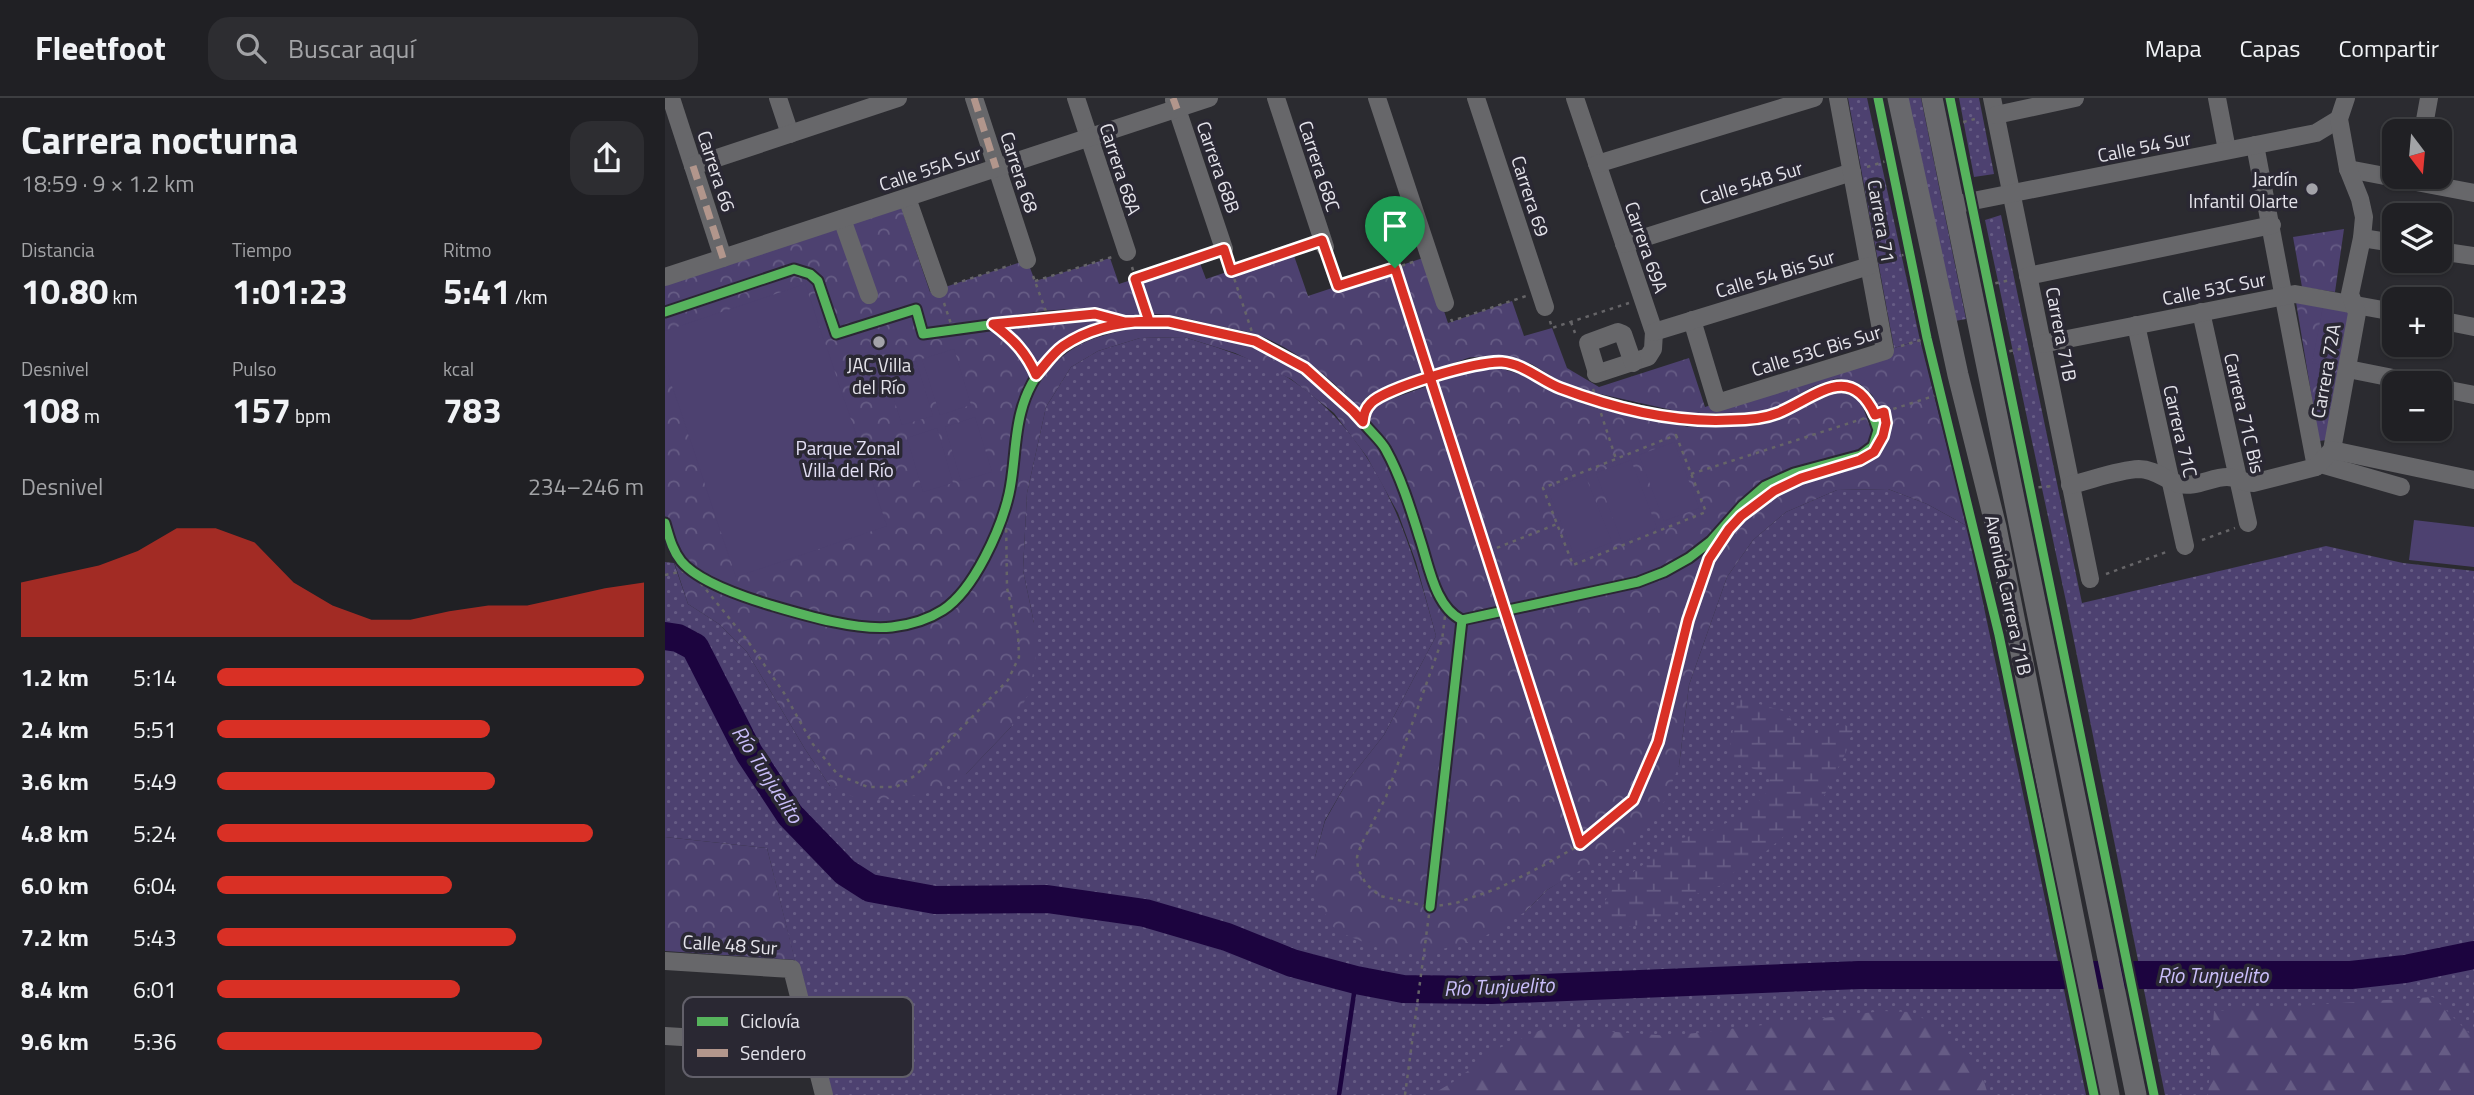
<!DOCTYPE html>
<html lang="es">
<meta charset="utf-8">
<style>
body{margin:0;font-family:"Titillium Web",sans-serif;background:#2d2d31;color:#f1f3f6;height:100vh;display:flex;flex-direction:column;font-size:26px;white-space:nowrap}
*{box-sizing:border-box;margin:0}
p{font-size:23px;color:#a2a3a6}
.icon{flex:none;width:38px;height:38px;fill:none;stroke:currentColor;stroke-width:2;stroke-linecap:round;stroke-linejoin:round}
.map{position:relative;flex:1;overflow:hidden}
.sheet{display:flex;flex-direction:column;background:#202024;width:665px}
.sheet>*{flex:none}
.needle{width:46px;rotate:164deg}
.controls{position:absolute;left:1717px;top:21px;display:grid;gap:14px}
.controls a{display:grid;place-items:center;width:70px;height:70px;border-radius:14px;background:#202024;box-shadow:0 2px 5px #0004,0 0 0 2px #3d3e41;font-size:35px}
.pin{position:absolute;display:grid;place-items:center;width:60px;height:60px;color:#fff;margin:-72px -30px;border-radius:50% 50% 50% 0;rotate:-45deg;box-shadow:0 0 7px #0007}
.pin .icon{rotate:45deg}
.round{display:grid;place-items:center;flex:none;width:74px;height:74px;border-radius:21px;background:#2d2d31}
.overview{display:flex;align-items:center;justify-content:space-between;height:119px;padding:0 21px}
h1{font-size:38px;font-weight:700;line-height:52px}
.metrics{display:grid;grid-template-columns:repeat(3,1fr);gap:10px;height:119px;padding:7px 21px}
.metrics div{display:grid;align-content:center}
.metrics b{font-size:35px;font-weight:700}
.metrics small{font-size:19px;font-weight:400}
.metrics p{font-size:19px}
.chart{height:196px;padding:14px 21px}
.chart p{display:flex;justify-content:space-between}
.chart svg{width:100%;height:126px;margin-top:7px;fill:#d93025;opacity:.7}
ul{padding:0 21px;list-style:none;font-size:23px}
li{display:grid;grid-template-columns:112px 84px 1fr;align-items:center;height:52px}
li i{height:18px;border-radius:9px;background:#d93025}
header{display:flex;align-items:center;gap:42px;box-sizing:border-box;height:98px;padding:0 35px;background:#202024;border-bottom:2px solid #3d3e41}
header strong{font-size:33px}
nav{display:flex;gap:38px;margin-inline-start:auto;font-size:24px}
.search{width:490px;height:63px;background:#2d2d31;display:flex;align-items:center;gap:18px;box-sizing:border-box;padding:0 24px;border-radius:21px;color:#a2a3a6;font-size:26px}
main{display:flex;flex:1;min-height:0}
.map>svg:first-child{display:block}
</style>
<header>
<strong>Fleetfoot</strong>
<div class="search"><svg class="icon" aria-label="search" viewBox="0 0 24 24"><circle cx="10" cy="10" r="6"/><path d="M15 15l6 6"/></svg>Buscar aquí</div>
<nav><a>Mapa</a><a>Capas</a><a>Compartir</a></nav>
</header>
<main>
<section class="sheet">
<div class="overview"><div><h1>Carrera nocturna</h1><p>18:59 · 9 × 1.2 km</p></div><a class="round"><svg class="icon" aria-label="share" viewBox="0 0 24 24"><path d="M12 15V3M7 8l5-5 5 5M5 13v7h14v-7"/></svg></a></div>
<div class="metrics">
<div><p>Distancia</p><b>10.80<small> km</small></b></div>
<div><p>Tiempo</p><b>1:01:23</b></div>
<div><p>Ritmo</p><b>5:41<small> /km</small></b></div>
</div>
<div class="metrics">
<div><p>Desnivel</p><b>108<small> m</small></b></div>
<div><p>Pulso</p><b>157<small> bpm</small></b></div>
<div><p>kcal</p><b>783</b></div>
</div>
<div class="chart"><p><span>Desnivel</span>234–246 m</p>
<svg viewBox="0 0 160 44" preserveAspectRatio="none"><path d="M0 44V25L10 22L20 19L30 14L40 6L50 6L60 11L70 25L80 33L90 38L100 38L110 35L120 33L130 33L140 30L150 27L160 25V44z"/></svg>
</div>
<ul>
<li><b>1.2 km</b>5:14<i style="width:100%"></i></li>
<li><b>2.4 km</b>5:51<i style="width:64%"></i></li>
<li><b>3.6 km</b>5:49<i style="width:65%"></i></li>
<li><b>4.8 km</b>5:24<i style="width:88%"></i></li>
<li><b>6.0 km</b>6:04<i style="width:55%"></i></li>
<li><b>7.2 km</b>5:43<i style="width:70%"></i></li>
<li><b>8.4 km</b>6:01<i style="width:57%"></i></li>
<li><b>9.6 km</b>5:36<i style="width:76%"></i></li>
</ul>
</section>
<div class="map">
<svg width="1809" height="997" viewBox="0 0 1809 997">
<defs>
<pattern id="grass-dots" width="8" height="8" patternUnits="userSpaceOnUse" patternTransform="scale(1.75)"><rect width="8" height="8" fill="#4d4170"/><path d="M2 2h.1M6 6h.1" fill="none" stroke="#665c85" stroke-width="1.8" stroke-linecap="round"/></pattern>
<pattern id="forest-firs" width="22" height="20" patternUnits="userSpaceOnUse" patternTransform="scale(1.75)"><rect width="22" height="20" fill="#4d4170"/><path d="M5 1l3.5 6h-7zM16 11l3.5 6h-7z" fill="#665c85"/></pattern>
<pattern id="wetland-marsh" width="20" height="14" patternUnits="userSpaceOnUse" patternTransform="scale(1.75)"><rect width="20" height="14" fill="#4d4170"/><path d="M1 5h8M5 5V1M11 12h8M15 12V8" fill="none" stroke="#665c85"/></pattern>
<pattern id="park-crowns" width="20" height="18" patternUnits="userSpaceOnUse" patternTransform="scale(1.75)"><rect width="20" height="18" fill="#4d4170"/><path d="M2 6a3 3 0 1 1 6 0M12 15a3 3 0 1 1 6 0" fill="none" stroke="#665c85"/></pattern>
</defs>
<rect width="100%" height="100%" fill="#2b2b30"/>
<g fill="url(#grass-dots)">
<polygon points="1183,0 1202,0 1255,242 1229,250"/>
<polygon points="1242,0 1256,0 1301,221 1290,223"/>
<polygon points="1294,0 1314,0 1329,76 1309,79"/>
<polygon points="1336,117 1417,505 1661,448 1738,465 1809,473 1809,997 1500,997 1402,508 1320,122"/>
<path d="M 519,239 C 553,250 599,263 628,283 C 716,343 745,441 771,538 L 719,637 L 682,684 L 660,722 L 650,759 L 860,814 L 882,792 L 918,769 L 1014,668 L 1024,587 L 1062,479 L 1088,442 L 1121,414 L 1172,392 L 1223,391 L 1262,406 L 1302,428 L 1421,997 L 163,997 L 102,750 L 0,739 L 0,464 L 9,465 L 23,506 L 54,526 L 82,554 L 140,651 L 165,688 L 301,676 L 346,629 L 369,525 L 358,472 L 362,395 L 381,309 L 406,269 L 433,253 L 475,240 Z"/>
</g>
<g fill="url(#forest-firs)">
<polygon points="1768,899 1809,940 1809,997 1543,997 1549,913"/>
<polygon points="1218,913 1245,914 1256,919 1306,957 1317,976 1323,997 766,997 788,984 832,951 883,929 1005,938"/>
</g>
<polygon fill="url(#wetland-marsh)" points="1073,600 1122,614 1136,640 1156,637 1176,625 1188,631 1181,654 1153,710 1141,724 1125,733 1092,761 1073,770 1057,787 1026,798 1013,812 974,827 960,829 946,826 940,818 940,803 949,788 1013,741 1043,734 1074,719 1100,698 1106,677 1063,662"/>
<g fill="url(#park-crowns)">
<polygon points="235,106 265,194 362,162 370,183 445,160 454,186 533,160 541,181 627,152 643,198 761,159 783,225 847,203 859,238 887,230 902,270 934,289 1024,260 1040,309 1255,242 1302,428 1262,406 1223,391 1172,392 1121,414 1088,442 1062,479 1024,587 1014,668 996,711 957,748 882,792 860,814 817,840 774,852 721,853 671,833 651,802 650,759 660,723 682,684 719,637 771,538 751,464 733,415 702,359 669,315 626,281 570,255 519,239 475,240 433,253 406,269 381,309 362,395 358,472 369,525 371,556 365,593 346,629 301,676 269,694 230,701 195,702 165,688 140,651 82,554 54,526 23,506 0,436 0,185"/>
<polygon points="1679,131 1670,194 1637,189 1628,139"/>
<polygon points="1631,204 1689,214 1662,342 1654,343"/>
<polygon points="0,739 102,750 130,862 0,853"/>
</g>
<g fill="#4d4170">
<polygon points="140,186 222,428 71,479 0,267 0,233"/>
<polygon points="1658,209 1689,214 1678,271 1647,265"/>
<polygon points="289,251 306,307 275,317 257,261"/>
<polygon points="251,263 268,318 237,327 220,272"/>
<polygon points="310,319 327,374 296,383 280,329"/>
<polygon points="272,330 288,385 258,394 242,340"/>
<polygon points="1009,344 1034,410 999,423 974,357"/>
<polygon points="966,362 992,430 957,444 931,375"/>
<polygon points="920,377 947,444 910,459 883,392"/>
<polygon points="1749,422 1809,429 1809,469 1744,462"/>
</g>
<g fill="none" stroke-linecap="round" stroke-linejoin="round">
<polyline stroke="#1c043f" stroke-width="4.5" points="674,997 691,882"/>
<polyline stroke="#1c043f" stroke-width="28" points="0,538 13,540 30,549 84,655 125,717 180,774 205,790 270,802 382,801 480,815 562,839 627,865 691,882 738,891 826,892 1194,877 1686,877 1740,871 1809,857"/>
<g stroke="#666568" stroke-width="2.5" stroke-dasharray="3.5 5" stroke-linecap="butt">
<polyline points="1290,26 1314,20"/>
<polyline points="1202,69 1225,62"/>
<polyline points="664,163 673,188 751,163"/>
<polyline points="1221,163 1244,155"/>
<polyline points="564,165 590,243"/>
<polyline points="467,169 484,223"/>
<polyline points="730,170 915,746"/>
<polyline points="566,173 643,147"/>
<polyline points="368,178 383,219"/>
<polyline points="470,181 544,156"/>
<polyline points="370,183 447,159"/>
<polyline points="289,186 346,167"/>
<polyline points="1322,187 1346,182"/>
<polyline points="279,205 288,232"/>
<polyline points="786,221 787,223 861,198"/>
<polyline points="885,223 887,230 964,205"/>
<polyline points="906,224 910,235"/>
<polyline points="1236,248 1262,240"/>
<polyline points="1336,255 1360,250"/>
<polyline points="928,291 951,361"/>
<polygon points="1011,337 1041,414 908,467 878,390"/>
<polyline points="1026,376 1275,296"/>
<polyline points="1365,390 1388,388"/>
<polyline points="1537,442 1570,430"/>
<polyline points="824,453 892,426"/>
<polyline points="1441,476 1504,453"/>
<polyline points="0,477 25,472 82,542 119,595 147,645 173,677 203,689 231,689 251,677 343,582 354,559 353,536 342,490 341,419 344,396"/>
<polyline points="781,510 777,542 721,699 696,747 692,759 693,771 701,786 715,798 765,809 791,805 834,790 879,767 924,742 968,702 993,644 1023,522 1044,461 1064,431 1076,418 1109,393 1136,380 1195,362 1209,354 1218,338 1221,325 1219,314"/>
<polyline points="740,997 765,809"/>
</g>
<g stroke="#67676a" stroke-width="18">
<polyline points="6,0 58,160"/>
<polyline points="113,0 125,36"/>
<polyline points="309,0 362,162"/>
<polyline points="411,0 462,154"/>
<polyline points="611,0 660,149"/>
<polyline points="712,0 780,205"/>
<polyline points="811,0 880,209"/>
<polyline points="910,0 989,234 988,251 983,259 931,276"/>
<polyline points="1327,0 1425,481"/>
<polyline points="1552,0 1562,52"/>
<polyline points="509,2 559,151"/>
<polyline points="1331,17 1410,0"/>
<polyline points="1758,33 1764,0"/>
<polyline points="1590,47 1651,369"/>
<polyline points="932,66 1149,0"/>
<polyline points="28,68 233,0"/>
<polyline points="1683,71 1809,95"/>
<polyline points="242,100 274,191"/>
<polyline points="1288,107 1651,35 1674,21"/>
<polyline points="177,121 204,197"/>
<polyline points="1697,140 1729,145"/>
<polyline points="959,146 1187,74"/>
<polyline points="1774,153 1809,158"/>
<polyline points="1363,178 1607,127"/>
<polyline points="0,179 544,0"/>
<polyline points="1536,214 1583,425"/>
<polyline points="1027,222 1052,305 1220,253 1173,0"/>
<polyline points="1774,222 1809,229"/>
<polyline points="1471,227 1520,448"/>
<polyline points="989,234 1204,168"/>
<polyline points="1377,246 1630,196 1729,214"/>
<polyline points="1683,271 1753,285"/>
<polyline points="932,275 923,245 953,234 958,236 968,265"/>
<polyline points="1774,290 1809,297"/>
<polyline points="1667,352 1692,215 1685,196 1697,140 1699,119 1695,101 1683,71 1674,21 1681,0"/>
<polyline points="1656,366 1736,389"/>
<path d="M 1405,387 C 1427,382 1452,372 1474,371 C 1490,371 1500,382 1514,386 C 1530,390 1547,379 1562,379 C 1572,379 1578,385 1588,385 L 1651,369 L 1667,352 L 1809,382"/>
<polyline points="0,863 127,871 159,997"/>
<polyline points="0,938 147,947"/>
</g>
<g stroke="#68686c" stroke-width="21">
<polyline points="1233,0 1293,277 1331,429 1444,997"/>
<polyline points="1267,0 1471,997"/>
</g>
<g stroke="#b2968c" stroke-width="7" stroke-dasharray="14 7" stroke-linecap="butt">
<polyline points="309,0 331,70"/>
<polyline points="508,0 512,11"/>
<polyline points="28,68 58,160"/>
</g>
<g stroke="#2a2833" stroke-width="13">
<g id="cycleway">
<polyline points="1213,0 1262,240 1334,537 1429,997"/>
<polyline points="1285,0 1489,997"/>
<polyline points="0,214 129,171 145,176 153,183 171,236 251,211 258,236 383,219 430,216 460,224"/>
<path d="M 0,425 C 4,438 7,452 16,463 C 33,484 79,499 105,507 C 139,517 192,533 227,529 C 244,527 264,521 278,512 C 309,492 336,431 344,396 C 350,369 349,340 356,314 C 366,274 395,243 434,232 C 457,225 480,220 504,224 C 521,226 539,232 556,235 C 567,238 580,239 591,243 C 634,260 672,294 702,329 C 708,336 717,344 721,352 C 736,379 746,412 755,441 C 764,468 770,509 797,522 L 973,484 L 999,474 L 1024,460 L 1046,443 L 1077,408 L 1100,388 L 1129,375 L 1196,357 L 1208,348 L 1213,332 L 1202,301 L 1192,292 L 1173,287 L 1152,294 L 1112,316 L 1091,321 L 1022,322 L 919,299 L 890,288 L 864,272 L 837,264 L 805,266 L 721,296 L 707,303 L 700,313 L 698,324"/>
<polyline points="765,809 797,522"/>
</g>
</g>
<use href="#cycleway" stroke="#56b35d" stroke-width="9"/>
</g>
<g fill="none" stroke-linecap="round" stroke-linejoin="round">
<g stroke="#fff" stroke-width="14">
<path id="route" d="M 730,170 L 673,188 L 657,142 L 566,173 L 559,151 L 470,181 L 484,223 C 454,224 423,231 398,248 C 388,255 379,268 371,277 C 361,254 348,241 328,226 L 430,216 L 460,224 L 504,224 L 590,243 L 640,270 L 688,313 L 698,324 C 699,316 700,311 706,305 C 720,290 815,262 837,264 C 859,266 875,282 895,290 C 948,310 1009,325 1066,322 C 1083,322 1098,321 1113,315 C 1151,299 1185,263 1210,317 L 1219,314 L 1221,325 L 1218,338 L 1209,354 L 1195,362 L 1136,380 L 1109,393 L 1076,418 L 1064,431 L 1044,461 L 1023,522 L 993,644 L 968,702 L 915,746 L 730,170"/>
</g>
<use href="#route" stroke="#d93025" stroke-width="9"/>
</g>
<g fill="#a3a3a9" stroke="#2a2833" stroke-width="2.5">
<circle cx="1647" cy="91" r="7"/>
<circle cx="214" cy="244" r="7"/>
</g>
<g text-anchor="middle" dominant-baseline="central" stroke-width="7" stroke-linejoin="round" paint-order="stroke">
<g font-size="19" fill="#e4e3ea" stroke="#2a2833">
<text transform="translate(1479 48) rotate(-11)">Calle 54 Sur</text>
<text transform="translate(655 68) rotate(72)">Carrera 68C</text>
<text transform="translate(554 69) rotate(71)">Carrera 68B</text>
<text transform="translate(265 70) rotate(-18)">Calle 55A Sur</text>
<text transform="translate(456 71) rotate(72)">Carrera 68A</text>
<text transform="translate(52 73) rotate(72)">Carrera 66</text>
<text transform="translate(355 74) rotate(72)">Carrera 68</text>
<text transform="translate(1086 84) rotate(-17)">Calle 54B Sur</text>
<text transform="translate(866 98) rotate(72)">Carrera 69</text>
<text transform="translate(1217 123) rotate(80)">Carrera 71</text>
<text transform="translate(982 149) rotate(71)">Carrera 69A</text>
<text transform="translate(1110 175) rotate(-17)">Calle 54 Bis Sur</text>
<text transform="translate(1549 190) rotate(-11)">Calle 53C Sur</text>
<text transform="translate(1397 236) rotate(79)">Carrera 71B</text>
<text transform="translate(1151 252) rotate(-17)">Calle 53C Bis Sur</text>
<text transform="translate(1660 273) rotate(-80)">Carrera 72A</text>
<text transform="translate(1580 315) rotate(77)">Carrera 71C Bis</text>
<text transform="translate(1516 333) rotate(77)">Carrera 71C</text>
<text transform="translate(1344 497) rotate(78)">Avenida Carrera 71B</text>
<text transform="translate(65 846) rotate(4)">Calle 48 Sur</text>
</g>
<g font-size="19" fill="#e4e3ea" stroke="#2a2833" text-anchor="end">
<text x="1633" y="80">Jardín<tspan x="1633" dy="22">Infantil Olarte</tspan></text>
<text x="214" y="266" text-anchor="middle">JAC Villa<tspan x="214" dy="22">del Río</tspan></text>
</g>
<g font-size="19" fill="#e4e0f5" stroke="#2a2833">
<text x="183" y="349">Parque Zonal<tspan x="183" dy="22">Villa del Río</tspan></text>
</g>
<g font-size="21" font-style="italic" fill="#cabefa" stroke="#2a2833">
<text transform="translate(103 676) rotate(57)">Río Tunjuelito</text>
<text x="1548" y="877">Río Tunjuelito</text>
<text transform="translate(834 888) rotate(-2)">Río Tunjuelito</text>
</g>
</g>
<rect x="18" y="899" width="230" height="80" rx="10" fill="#2a2833" stroke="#62606a" stroke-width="2"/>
<rect x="32" y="919" width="31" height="9" fill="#56b35d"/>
<rect x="32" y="951" width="31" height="8" fill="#b2968c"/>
<g font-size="19" fill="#e4e3ea">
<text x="75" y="930">Ciclovía</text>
<text x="75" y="962">Sendero</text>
</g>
</svg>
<div class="controls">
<a><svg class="needle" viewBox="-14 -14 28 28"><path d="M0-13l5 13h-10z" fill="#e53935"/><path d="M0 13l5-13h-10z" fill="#a2a3a6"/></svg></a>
<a><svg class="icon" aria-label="layers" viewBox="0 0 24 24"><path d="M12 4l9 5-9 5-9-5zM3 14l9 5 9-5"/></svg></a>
<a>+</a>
<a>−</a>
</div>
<div class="pin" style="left:730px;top:170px;background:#1e9e55"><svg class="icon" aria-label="arrive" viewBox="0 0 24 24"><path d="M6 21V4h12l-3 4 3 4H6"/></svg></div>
</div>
</main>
